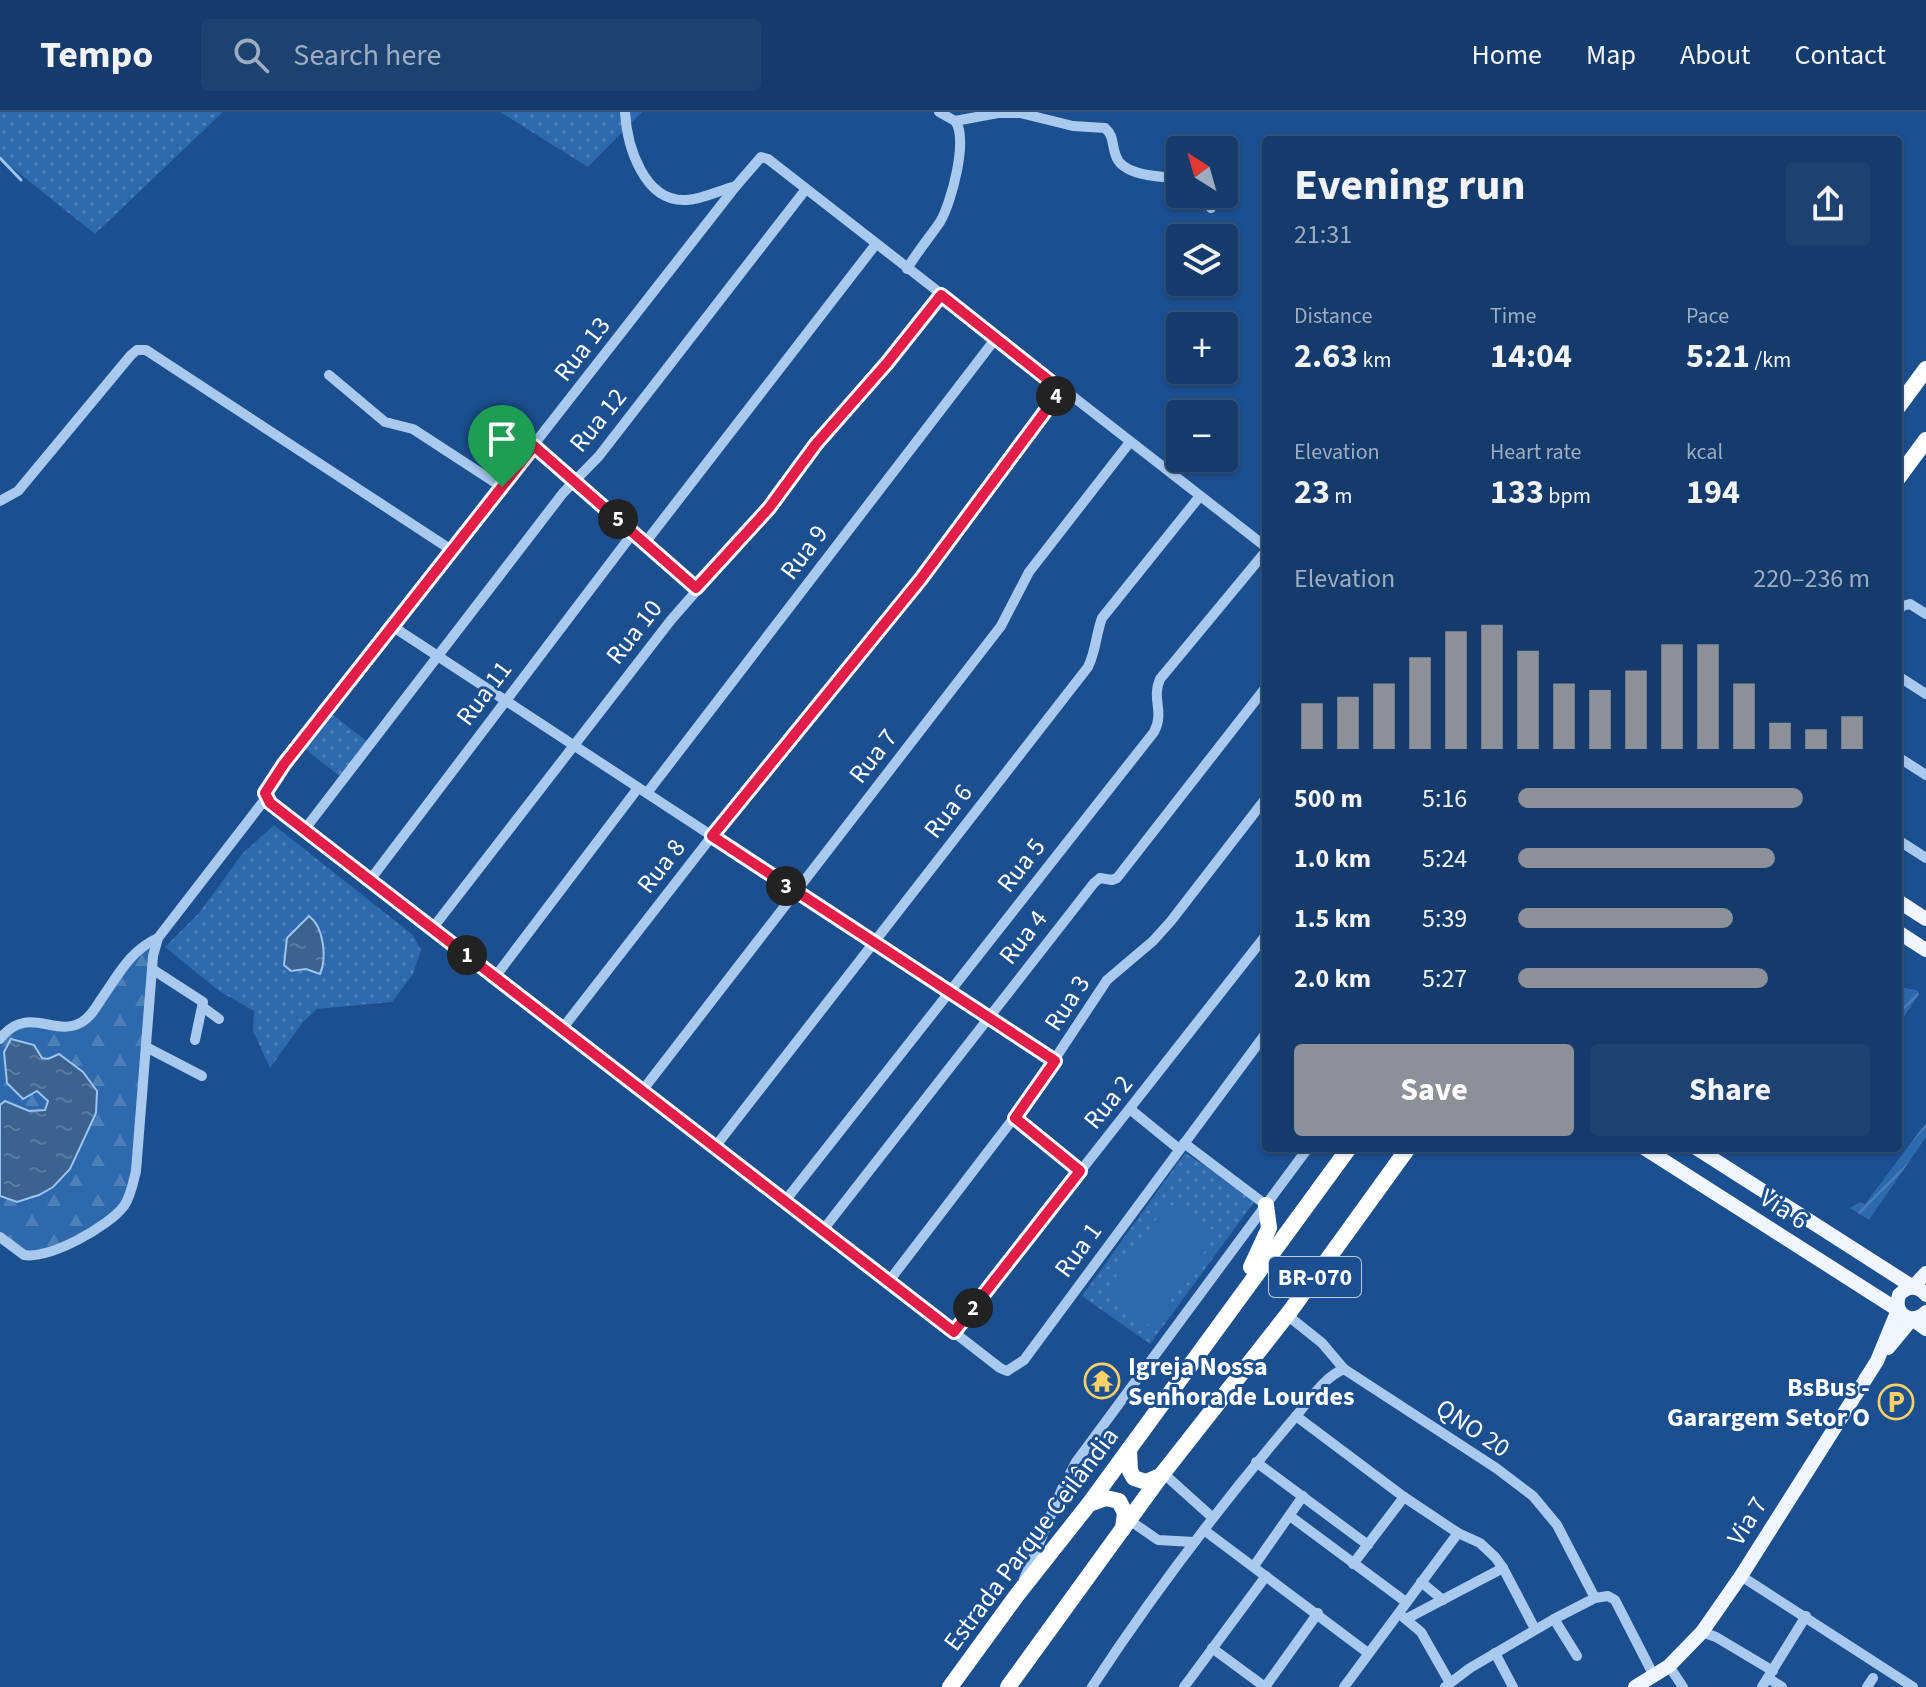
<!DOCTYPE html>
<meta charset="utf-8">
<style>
body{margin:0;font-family:"Source Sans 3",sans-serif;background:#1d4271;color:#f1f3f6;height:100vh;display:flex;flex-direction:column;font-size:30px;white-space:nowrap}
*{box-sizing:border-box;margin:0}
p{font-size:26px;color:#9dadc1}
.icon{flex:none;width:44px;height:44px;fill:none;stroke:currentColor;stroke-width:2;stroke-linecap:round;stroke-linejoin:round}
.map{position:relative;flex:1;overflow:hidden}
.drawer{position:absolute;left:1262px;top:24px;width:640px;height:1016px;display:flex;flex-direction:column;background:#143b6b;border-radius:8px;box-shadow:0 2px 6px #0004,0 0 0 2px #33557e}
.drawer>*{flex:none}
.needle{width:52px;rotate:323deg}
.controls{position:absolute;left:1166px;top:24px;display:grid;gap:16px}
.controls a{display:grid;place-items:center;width:72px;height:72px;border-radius:8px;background:#143b6b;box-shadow:0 2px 6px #0004,0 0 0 2px #33557e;font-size:40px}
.pin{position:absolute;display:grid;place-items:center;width:68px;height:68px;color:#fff;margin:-82px -34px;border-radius:50% 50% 50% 0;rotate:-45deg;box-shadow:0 0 8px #0007}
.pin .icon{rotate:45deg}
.km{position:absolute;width:40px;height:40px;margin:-20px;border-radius:50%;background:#222;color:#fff;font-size:22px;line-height:40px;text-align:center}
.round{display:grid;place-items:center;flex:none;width:84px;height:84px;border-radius:8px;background:#1d4271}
.head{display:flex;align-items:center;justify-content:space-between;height:136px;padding:0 32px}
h1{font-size:44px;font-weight:700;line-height:60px}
.metrics{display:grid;grid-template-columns:repeat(3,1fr);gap:12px;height:136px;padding:8px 32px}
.metrics div{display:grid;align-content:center}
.metrics b{font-size:34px;font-weight:700}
.metrics small{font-size:22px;font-weight:400}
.metrics p{font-size:22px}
.chart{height:224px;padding:16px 32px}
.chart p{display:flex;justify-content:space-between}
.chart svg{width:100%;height:144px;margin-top:8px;stroke:#8c9099;stroke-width:6}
.primary-button{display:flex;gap:16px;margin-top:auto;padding:16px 32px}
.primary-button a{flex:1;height:92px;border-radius:8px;background:#8c9099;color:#fff;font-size:32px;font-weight:700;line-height:92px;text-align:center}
.primary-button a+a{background:#1d4271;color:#f1f3f6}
ul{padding:0 32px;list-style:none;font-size:26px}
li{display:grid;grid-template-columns:128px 96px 1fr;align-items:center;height:60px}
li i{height:20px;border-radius:10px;background:#8c9099}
header{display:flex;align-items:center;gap:48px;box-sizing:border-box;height:112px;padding:0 40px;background:#143b6b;border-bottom:2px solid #33557e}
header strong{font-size:38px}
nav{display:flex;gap:44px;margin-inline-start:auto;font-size:28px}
.search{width:560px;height:72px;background:#1d4271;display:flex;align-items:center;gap:20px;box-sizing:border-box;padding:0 28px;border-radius:8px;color:#9dadc1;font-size:30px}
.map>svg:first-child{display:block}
</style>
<header>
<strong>Tempo</strong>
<div class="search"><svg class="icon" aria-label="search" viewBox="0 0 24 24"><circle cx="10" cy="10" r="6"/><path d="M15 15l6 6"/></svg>Search here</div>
<nav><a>Home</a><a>Map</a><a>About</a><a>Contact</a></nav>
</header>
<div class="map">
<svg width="1926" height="1575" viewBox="0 0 1926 1575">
<defs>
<pattern id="grass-dots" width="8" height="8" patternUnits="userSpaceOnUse" patternTransform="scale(2)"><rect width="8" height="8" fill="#2e69ad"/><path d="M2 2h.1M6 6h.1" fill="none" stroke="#4d80b9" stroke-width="1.8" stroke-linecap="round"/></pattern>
<pattern id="forest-firs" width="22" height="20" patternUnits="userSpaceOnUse" patternTransform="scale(2)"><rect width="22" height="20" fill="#2e69ad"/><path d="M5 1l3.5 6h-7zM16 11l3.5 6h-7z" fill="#4d80b9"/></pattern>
<pattern id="garden-furrows" width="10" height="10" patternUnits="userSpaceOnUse" patternTransform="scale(2)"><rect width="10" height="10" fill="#2e69ad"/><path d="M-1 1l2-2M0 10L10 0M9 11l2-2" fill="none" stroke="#4d80b9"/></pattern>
<pattern id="water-ripples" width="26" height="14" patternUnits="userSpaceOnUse" patternTransform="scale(2)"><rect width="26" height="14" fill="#3c6290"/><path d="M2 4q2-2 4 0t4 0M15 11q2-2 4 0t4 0" fill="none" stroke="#597aa1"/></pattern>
</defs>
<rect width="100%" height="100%" fill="#1b4f8f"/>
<g fill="url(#grass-dots)" fill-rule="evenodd">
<polygon points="0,0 223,0 95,122 0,46"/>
<polygon points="500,0 642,0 588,55"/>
<polygon points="332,602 369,631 342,666 305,637"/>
<path d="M 274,713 L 413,823 L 421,838 L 413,862 L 392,890 L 317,897 L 303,910 L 270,956 L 253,919 L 254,899 L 219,879 L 165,835 L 199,801 L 243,741 ZM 312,805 C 321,815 327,842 323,855 L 295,859 L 284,854 L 287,826 Z"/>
<polygon points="1185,1041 1257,1086 1150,1232 1082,1184"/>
</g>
<polygon fill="url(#forest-firs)" points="158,826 132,1079 112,1107 30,1144 0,1125 0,928 15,914 77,913 129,847"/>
<g fill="url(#garden-furrows)">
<polygon points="1903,876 1917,878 1919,882 1898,914 1898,879"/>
<polygon points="1926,1011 1926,1025 1869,1108 1850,1096 1860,1090 1865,1092"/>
</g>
<polygon fill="#2e69ad" points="1168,1091 1217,1121 1152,1216 1105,1181"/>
<g fill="url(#water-ripples)" stroke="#9cc4f0" stroke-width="2">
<path d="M 309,804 C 324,815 327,846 320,862 L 306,857 L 291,859 L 284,853 L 287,826 Z"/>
<polygon points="11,927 34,933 42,946 48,947 59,942 83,960 97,979 96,1001 70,1057 53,1075 39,1083 17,1090 0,1084 0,993 5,989 29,999 45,998 48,989 37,979 23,987 7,971 4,940"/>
</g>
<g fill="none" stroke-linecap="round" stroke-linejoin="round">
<polyline stroke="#9cc4f0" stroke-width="3" points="0,46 21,68"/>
<g stroke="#a9c9ee" stroke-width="10">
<path d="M 625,0 C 627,34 644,91 687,88 C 703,87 720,78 736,74"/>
<path d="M 955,9 L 998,1 L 1020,1 L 1073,14 L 1105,16 C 1115,25 1111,32 1116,44 C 1123,65 1162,64 1180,67"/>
<polyline points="1204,82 1211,96"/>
<path d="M 907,157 C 917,140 929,126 940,110 C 951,92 969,26 955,9 L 939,0"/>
<polyline points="329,263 385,310 413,317 502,375"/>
<polyline points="534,334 696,476"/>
<polyline points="0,389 18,379 131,243 137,238 146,238 453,439"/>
<polyline points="645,431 876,132"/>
<polyline points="1898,500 1902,494 1910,492 1926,502"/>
<polyline points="392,514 1055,949"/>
<polyline points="1898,564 1926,582"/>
<polyline points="1898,645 1926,663"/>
<polyline points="647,681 996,226"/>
<polyline points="266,686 267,676 284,652 736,74 761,45 768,47 1266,435"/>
<polyline points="266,686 1000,1256 1007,1259 1024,1248 1266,921"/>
<polyline points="305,717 563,381 599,344 806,77"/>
<polyline points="1898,728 1926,746"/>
<polyline points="370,768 633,421"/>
<polyline points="432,817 671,508 769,396 816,332 887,251 941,183"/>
<polyline points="152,857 203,890 195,928"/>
<polyline points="495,865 638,676"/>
<polyline points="204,896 219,907"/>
<polyline points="562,917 712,724 920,468 1061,278"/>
<path d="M 0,927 C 26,892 55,925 80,911 C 89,907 95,897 100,889 C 117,865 130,838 158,826"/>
<polyline points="146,935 202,964"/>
<polyline points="642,979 1001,514 1029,460 1130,330"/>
<polyline points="1131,998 1179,1037"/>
<polyline points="1015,1006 1080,1059"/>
<polyline points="1184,1031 1266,1093"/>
<path d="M 715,1035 L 1088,555 C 1096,539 1096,522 1102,506 L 1200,384"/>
<path d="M 785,1089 L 1154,620 C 1165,599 1151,588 1160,567 L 1266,439"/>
<polyline points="823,1118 1094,771 1100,766 1112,768 1117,766 1266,575"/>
<path d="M 0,1125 L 24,1143 C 50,1147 108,1115 124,1094 C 131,1084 133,1071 136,1059 L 153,844 L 158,826 L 266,686"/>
<polyline points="889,1169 1029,986 1107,868 1153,829 1171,809 1266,686"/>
<polyline points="1287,1203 1322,1231 1344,1257 1496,1356 1533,1384 1557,1413 1595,1486"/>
<polyline points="954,1220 1266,823"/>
<polyline points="1296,1304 1404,1385 1458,1421 1480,1431 1495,1445 1503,1456 1535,1517"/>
<polyline points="1256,1350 1368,1433"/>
<polyline points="1163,1361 1213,1406"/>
<polyline points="1290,1404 1406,1490"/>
<polyline points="1129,1408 1158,1428 1194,1430"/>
<polyline points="1204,1418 1368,1541"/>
<polyline points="1353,1452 1404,1385"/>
<polyline points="1254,1454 1303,1384"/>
<polyline points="1741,1464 1913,1575"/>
<polyline points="1024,1467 1062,1377 1076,1350 1308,1036"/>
<polyline points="1421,1470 1443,1488"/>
<polyline points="1403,1505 1421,1520 1450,1571"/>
<polyline points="1406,1507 1503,1456"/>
<polyline points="1554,1507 1577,1544"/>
<polyline points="1702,1520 1716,1525 1773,1559"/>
<polyline points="1212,1536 1265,1575"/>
<polyline points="1495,1541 1513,1575"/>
<polyline points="1669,1554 1683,1575"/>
<polyline points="1768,1566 1782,1575"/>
<path d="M 1092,1575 C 1154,1480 1223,1390 1296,1304 C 1310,1288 1324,1265 1344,1257"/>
<polyline points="1184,1575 1266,1464"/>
<polyline points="1265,1575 1318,1501"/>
<polyline points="1344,1575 1458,1421"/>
<polyline points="1445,1575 1470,1556 1554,1507 1595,1486 1608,1484 1615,1488 1654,1564"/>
<polyline points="1762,1575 1806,1504"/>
<polyline points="1867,1575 1873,1566"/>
</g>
<g stroke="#f0f6ff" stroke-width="14">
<polyline points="1898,789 1926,807"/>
<polyline points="1898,820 1926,838"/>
<polyline points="1696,1036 1913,1175 1926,1161"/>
<path d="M 1926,1183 C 1918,1173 1907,1174 1899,1183 C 1893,1202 1911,1214 1926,1200"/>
<polyline points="1888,1236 1912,1207 1926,1217"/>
<polyline points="1635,1575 1669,1554 1702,1520 1741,1464 1877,1249 1898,1198 1644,1036"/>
</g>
<g stroke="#fff" stroke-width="16">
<polyline points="1898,295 1926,257"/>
<polyline points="1898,366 1926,328"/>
<polyline points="1251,1155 1269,1116 1266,1093"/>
<polyline points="1129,1337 1130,1359 1134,1366 1146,1370 1160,1364"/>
<polyline points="1089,1392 1106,1386 1119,1389 1125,1401 1123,1417"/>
<polyline points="950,1575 1017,1483 1089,1392 1349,1036"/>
<polyline points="1008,1575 1163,1361 1291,1198 1408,1036"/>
</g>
</g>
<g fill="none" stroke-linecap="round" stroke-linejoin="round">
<g stroke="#fff" stroke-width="16">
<polygon id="route" points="941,183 1061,278 920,468 712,724 1055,949 1015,1006 1080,1059 954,1220 270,691 265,681 284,652 534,334 696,476 769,396 816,332 887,251"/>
</g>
<use href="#route" stroke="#e11d48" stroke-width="10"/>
</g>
<defs>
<g id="temple-ring" transform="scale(1.8)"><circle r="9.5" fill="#1b4f8f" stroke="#ffd166" stroke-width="1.5"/><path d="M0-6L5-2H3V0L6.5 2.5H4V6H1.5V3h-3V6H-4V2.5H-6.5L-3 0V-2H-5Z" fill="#ffd166"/></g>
<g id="parking-ring" transform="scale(1.8)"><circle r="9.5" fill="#1b4f8f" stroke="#ffd166" stroke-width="1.5"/><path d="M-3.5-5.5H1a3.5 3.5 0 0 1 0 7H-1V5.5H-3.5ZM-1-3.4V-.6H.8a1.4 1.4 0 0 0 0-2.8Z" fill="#ffd166"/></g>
</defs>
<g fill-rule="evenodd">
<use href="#temple-ring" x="1102" y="1269"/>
<use href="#parking-ring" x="1896" y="1290"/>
</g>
<g text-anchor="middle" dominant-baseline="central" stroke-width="6" stroke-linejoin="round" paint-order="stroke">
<rect fill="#1b4f8f" stroke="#bbcadd" stroke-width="2" x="1269" y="1145" width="92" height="40" rx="6"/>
<g font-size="24" font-weight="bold" fill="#fff">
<text x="1315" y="1165">BR-070</text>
</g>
<g font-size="26" fill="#fff" stroke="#1b4f8f">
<text transform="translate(582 237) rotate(-52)">Rua 13</text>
<text transform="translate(598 308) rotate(-51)">Rua 12</text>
<text transform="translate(804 440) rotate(-53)">Rua 9</text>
<text transform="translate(634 520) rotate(-52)">Rua 10</text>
<text transform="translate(484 581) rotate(-53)">Rua 11</text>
<text transform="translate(873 644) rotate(-52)">Rua 7</text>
<text transform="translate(948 699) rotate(-52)">Rua 6</text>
<text transform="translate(1021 753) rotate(-52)">Rua 5</text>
<text transform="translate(661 754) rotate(-52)">Rua 8</text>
<text transform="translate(1023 825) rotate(-52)">Rua 4</text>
<text transform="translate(1067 891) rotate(-57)">Rua 3</text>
<text transform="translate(1108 990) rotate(-51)">Rua 2</text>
<text transform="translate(1784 1097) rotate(33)">Via 6</text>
<text transform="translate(1078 1138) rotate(-54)">Rua 1</text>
<text transform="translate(1473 1316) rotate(34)">QNO 20</text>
<text transform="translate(1747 1409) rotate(-58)">Via 7</text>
<text transform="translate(1031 1427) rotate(-53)">Estrada Parque Ceilândia</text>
</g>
<g font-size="26" font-weight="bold" fill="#fff" stroke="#1b4f8f" text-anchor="start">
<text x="1128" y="1254">Igreja Nossa<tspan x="1128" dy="30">Senhora de Lourdes</tspan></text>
<text x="1870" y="1275" text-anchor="end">BsBus -<tspan x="1870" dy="30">Garargem Setor O</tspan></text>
</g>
</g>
</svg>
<div class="controls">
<a><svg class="needle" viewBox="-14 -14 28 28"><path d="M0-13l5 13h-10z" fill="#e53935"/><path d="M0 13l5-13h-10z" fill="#9dadc1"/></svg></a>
<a><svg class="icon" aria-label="layers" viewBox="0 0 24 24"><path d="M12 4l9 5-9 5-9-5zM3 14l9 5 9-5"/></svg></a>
<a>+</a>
<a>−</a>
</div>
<div class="pin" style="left:502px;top:375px;background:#1e9e55"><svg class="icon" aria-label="arrive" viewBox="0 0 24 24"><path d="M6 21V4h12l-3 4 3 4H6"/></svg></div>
<b class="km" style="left:467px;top:843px">1</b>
<b class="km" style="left:973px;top:1196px">2</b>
<b class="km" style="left:786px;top:774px">3</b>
<b class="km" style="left:1056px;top:284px">4</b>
<b class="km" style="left:618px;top:407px">5</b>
<section class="drawer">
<div class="head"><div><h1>Evening run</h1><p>21:31</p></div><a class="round"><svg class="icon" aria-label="share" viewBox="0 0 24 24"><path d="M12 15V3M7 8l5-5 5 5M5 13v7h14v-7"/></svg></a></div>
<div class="metrics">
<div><p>Distance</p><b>2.63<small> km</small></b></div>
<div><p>Time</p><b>14:04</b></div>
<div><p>Pace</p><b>5:21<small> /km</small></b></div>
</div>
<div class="metrics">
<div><p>Elevation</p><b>23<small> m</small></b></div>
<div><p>Heart rate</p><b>133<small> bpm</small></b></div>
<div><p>kcal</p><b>194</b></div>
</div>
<div class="chart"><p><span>Elevation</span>220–236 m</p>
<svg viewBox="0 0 160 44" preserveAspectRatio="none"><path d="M5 44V30M15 44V28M25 44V24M35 44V16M45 44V8M55 44V6M65 44V14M75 44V24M85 44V26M95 44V20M105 44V12M115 44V12M125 44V24M135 44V36M145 44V38M155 44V34"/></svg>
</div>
<ul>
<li><b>500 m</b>5:16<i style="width:81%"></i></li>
<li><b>1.0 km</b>5:24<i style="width:73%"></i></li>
<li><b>1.5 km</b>5:39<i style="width:61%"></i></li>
<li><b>2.0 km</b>5:27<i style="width:71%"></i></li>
</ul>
<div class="primary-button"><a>Save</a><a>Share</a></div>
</section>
</div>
